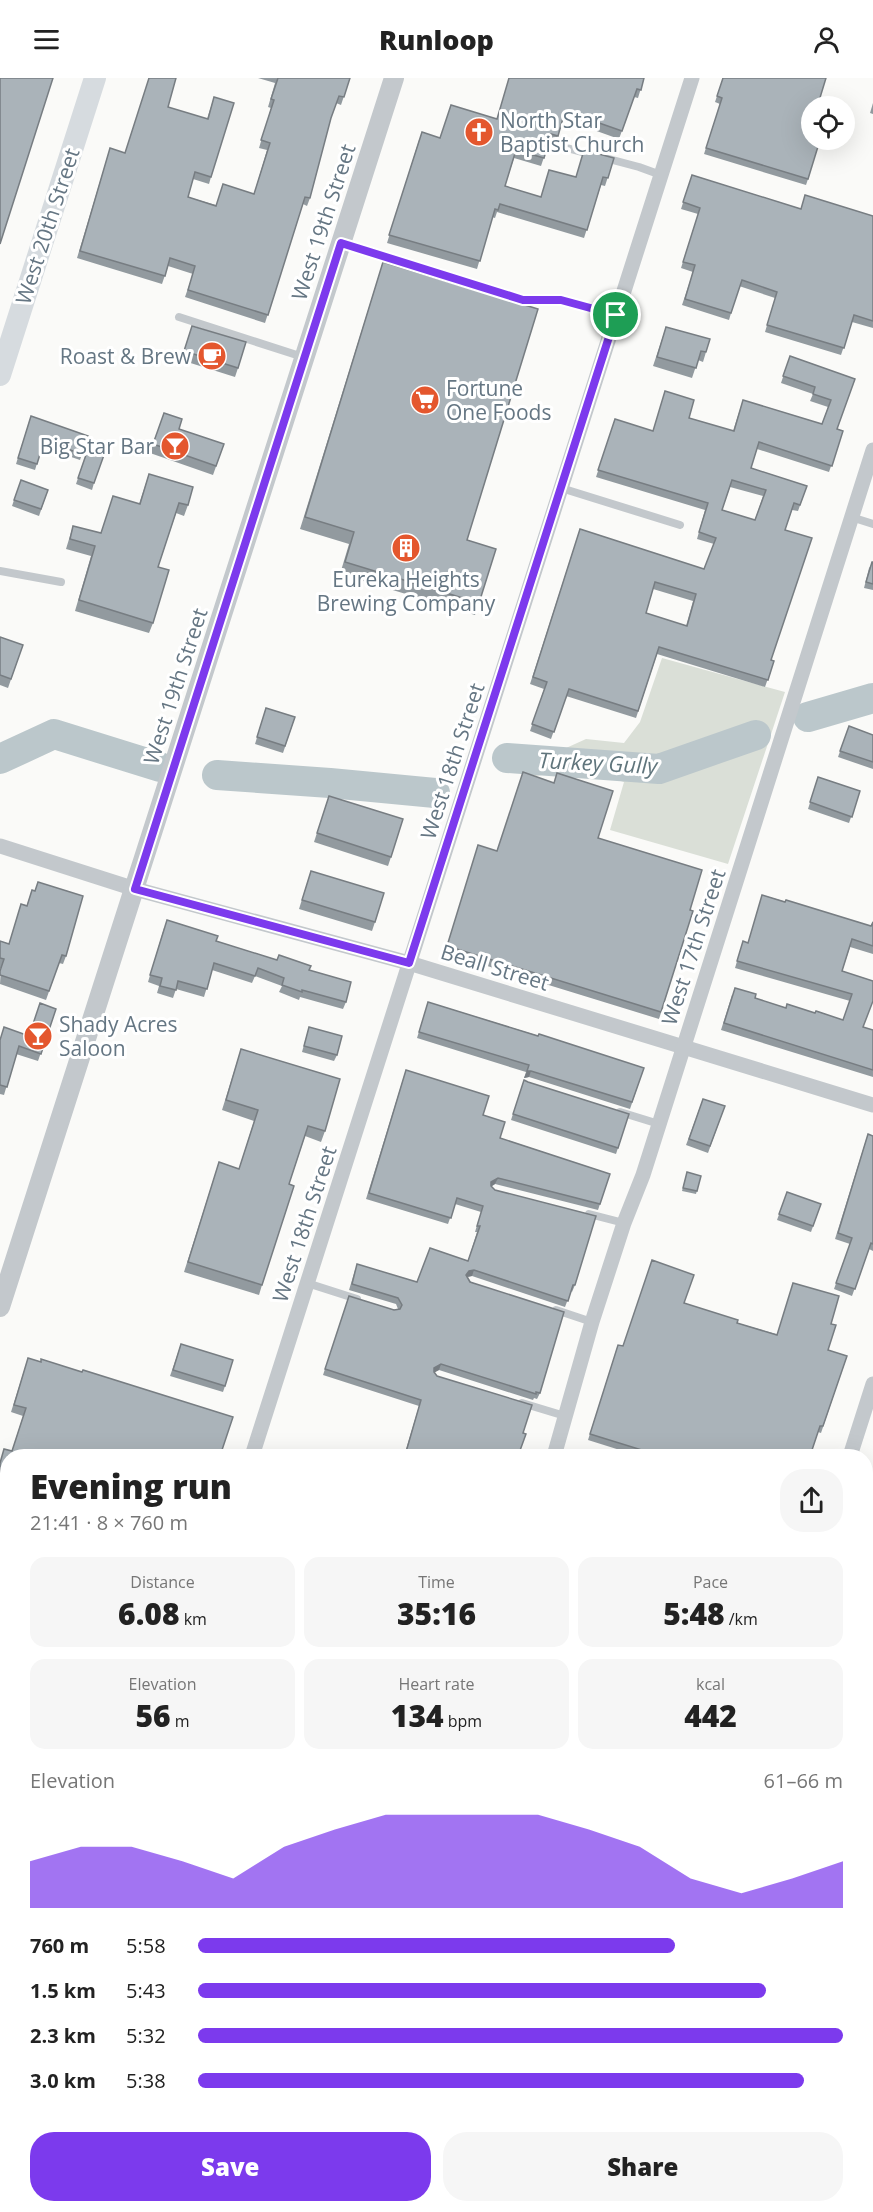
<!DOCTYPE html>
<meta charset="utf-8">
<style>
body{margin:0;font-family:"Open Sans",sans-serif;background:#f6f6f6;color:#222;height:100vh;display:flex;flex-direction:column;font-size:22px;white-space:nowrap}
*{box-sizing:border-box;margin:0}
p{font-size:20px;color:#767676}
.icon{flex:none;width:33px;height:33px;fill:none;stroke:currentColor;stroke-width:2;stroke-linecap:round;stroke-linejoin:round}
.map{position:relative;flex:1;overflow:hidden}
.sheet{position:absolute;left:0px;top:1371px;width:873px;height:764px;display:flex;flex-direction:column;background:#fff;border-radius:24px 24px 0 0;box-shadow:0 6px 24px #0002}
.sheet>*{flex:none}
.controls{position:absolute;left:801px;top:18px;display:grid;gap:12px}
.controls a{display:grid;place-items:center;width:54px;height:54px;border-radius:50%;background:#fff;box-shadow:0 6px 24px #0002;font-size:30px}
.pin{position:absolute;display:grid;place-items:center;width:51px;height:51px;color:#fff;margin:-26px;border:3px solid #fff;border-radius:50%;box-shadow:0 2px 6px #0007}
.round{display:grid;place-items:center;flex:none;width:63px;height:63px;border-radius:24px;background:#f6f6f6}
.overview{display:flex;align-items:center;justify-content:space-between;height:102px;padding:0 30px}
h1{font-size:33px;font-weight:800;line-height:45px}
.metrics{display:grid;grid-template-columns:repeat(3,1fr);gap:9px;height:102px;padding:6px 30px}
.metrics div{display:grid;align-content:center;border-radius:15px;background:#f6f6f6;text-align:center}
.metrics b{font-size:30px;font-weight:800}
.metrics small{font-size:16px;font-weight:400}
.metrics p{font-size:16px}
.chart{height:168px;padding:12px 30px}
.chart p{display:flex;justify-content:space-between}
.chart svg{width:100%;height:108px;margin-top:6px;fill:#7c3aed;opacity:.7}
.cta{display:flex;gap:12px;margin-top:auto;padding:12px 30px}
.cta a{flex:1;height:69px;border-radius:24px;background:#7c3aed;color:#fff;font-size:24px;font-weight:800;line-height:69px;text-align:center}
.cta a+a{background:#f6f6f6;color:#222}
ul{padding:0 30px;list-style:none;font-size:20px}
li{display:grid;grid-template-columns:96px 72px 1fr;align-items:center;height:45px}
li i{height:15px;border-radius:8px;background:#7c3aed}
header{display:flex;justify-content:space-between;align-items:center;height:78px;padding:0 30px;background:#fff;font-size:27px;font-weight:800}
.map>svg:first-child{display:block}
</style>
<header><svg class="icon" aria-label="menu" viewBox="0 0 24 24"><path d="M4 6h16M4 12h16M4 18h16"/></svg>Runloop<svg class="icon" aria-label="person" viewBox="0 0 24 24"><circle cx="12" cy="8" r="4"/><path d="M4 21q1-7 8-7t8 7"/></svg></header>
<div class="map">
<svg width="873" height="2134" viewBox="0 0 873 2134">
<rect width="100%" height="100%" fill="#fafaf8"/>
<polygon fill="#dadfd7" points="662,580 785,614 728,786 610,752 624,704 582,690 536,698 500,686 507,666 555,675 586,661 624,665 640,644"/>
<polygon fill="#bbc7cb" points="866,1774 873,1777 873,1836 868,1869 872,1895 872,1908 866,1936"/>
<g fill="none" stroke-linecap="round" stroke-linejoin="round">
<g stroke="#bbc7cb" stroke-width="30">
<polyline points="808,639 873,620"/>
<polyline points="507,680 659,691 756,657"/>
<polyline points="0,681 54,656 160,689"/>
<polyline points="217,697 330,705 435,715"/>
</g>
<g stroke="#c3c8cc" stroke-width="8">
<polyline points="563,69 593,77"/>
<polyline points="605,80 639,89 661,97"/>
<polyline points="343,166 523,222 561,222 616,237"/>
<polyline points="179,239 303,279"/>
<polyline points="561,410 680,447"/>
<polyline points="851,439 873,446"/>
<polyline points="0,493 61,504"/>
<polyline points="620,1034 659,1046"/>
<polyline points="589,1136 624,1145"/>
<polyline points="307,1205 357,1221"/>
<polyline points="556,1232 592,1244"/>
<polyline points="522,1325 565,1338"/>
<polyline points="0,1583 8,1586"/>
<polyline points="652,2127 675,2134"/>
<polyline points="74,2134 76,2127"/>
</g>
<g stroke="#c3c8cc" stroke-width="15">
<polyline points="0,768 135,811 409,885 873,1027"/>
<polyline points="252,1378 692,0"/>
<polyline points="554,1378 592,1244 624,1145 643,1097 873,372"/>
<polyline points="850,1378 873,1306"/>
<polyline points="0,1866 8,1868"/>
<polyline points="858,2127 873,2131"/>
<polyline points="10,2134 12,2127"/>
</g>
<polyline stroke="#c3c8cc" stroke-width="20" points="0,1229 394,0"/>
<polyline stroke="#d6dbdf" stroke-width="22" points="0,297 95,0"/>
</g>
<g fill="#929a9f" fill-rule="evenodd">
<polygon points="149,0 176,0 168,29 207,41 214,19 211,99 209,106 193,101 188,119 216,127 254,116 267,72 259,70 271,30 268,29 275,5 258,0 350,0 341,27 336,25 331,40 310,120 307,128 303,126 265,245 185,219 193,196 168,188 162,206 77,180 110,70 125,75 145,13"/>
<polygon points="644,0 638,20 634,19 619,61 563,41 555,66 549,64 541,88 514,80 505,108 541,119 549,92 575,99 614,80 605,108 601,107 584,160 497,134 495,140 492,139 477,191 387,165 419,62 440,60 496,41"/>
<polygon points="723,0 819,23 808,101 806,107 704,76 720,26 715,24"/>
<polygon points="873,25 873,36 870,35"/>
<polygon points="692,97 801,131 873,138 873,250 852,244 841,277 765,254 775,220 739,208 729,242 682,227 693,194 681,190 698,136 681,131"/>
<polygon points="383,184 479,525 475,537 340,496 349,466 300,451"/>
<polygon points="666,249 706,274 703,284 698,282 692,300 653,288"/>
<polygon points="189,257 238,290 235,299 181,282"/>
<path d="M 790,278 L 855,301 L 837,351 L 843,353 L 829,394 L 757,371 L 751,390 L 807,408 L 798,433 L 792,432 L 785,452 L 771,582 L 774,583 L 765,609 L 657,576 L 636,640 L 566,618 L 551,661 L 530,653 L 544,611 L 530,606 L 580,451 L 704,491 L 714,466 L 697,461 L 705,432 L 596,399 L 615,341 L 652,353 L 689,340 L 733,353 L 743,322 L 822,346 L 828,329 L 810,323 L 813,316 L 781,305 ZM 730,409 L 763,418 L 755,442 L 722,432 ZM 653,511 L 693,523 L 686,548 L 646,535 Z"/>
<polygon points="164,335 179,351 224,366 213,397 150,375"/>
<polygon points="29,344 88,358 80,382 42,369 35,392 16,386"/>
<polygon points="88,371 94,405 92,412 76,406"/>
<polygon points="149,396 188,427 184,438 176,435 158,489 153,545 149,555 75,533 91,478 66,471 73,448 100,455 139,426"/>
<polygon points="48,412 39,438 12,428 14,422"/>
<polygon points="873,484 873,512 864,510 869,490"/>
<polygon points="0,559 23,567 8,610 0,607"/>
<polygon points="266,630 295,639 283,675 255,666"/>
<polygon points="849,648 873,657 873,691 838,679"/>
<polygon points="818,699 860,713 849,745 808,731"/>
<polygon points="326,727 391,779 388,788 314,764"/>
<polygon points="598,760 690,832 693,833 659,941 445,875 476,774 497,773"/>
<polygon points="311,793 375,844 372,853 299,831"/>
<polygon points="38,804 66,878 63,886 59,885 46,922 0,906 1,890 0,890 0,863 9,866 21,826 27,827 32,812 35,813"/>
<polygon points="762,817 871,848 873,843 873,876 850,869 842,893 873,903 863,949 873,952 873,999 721,952 732,917 755,920 786,930 815,935 843,942 850,923 735,890 743,863 748,865"/>
<polygon points="164,850 216,863 309,892 346,924 343,931 300,919 299,922 279,914 282,908 255,898 252,905 212,892 204,919 176,911 173,920 157,915 159,908 148,904"/>
<polygon points="428,924 644,990 630,1031 529,999 524,1000 526,994 417,960"/>
<polygon points="56,931 38,983 16,976 4,1017 0,1016 0,960 29,958"/>
<polygon points="309,949 337,977 334,983 302,974"/>
<polygon points="241,971 325,1053 321,1064 305,1058 289,1106 262,1207 259,1217 184,1194 219,1084 239,1091 254,1043 222,1032"/>
<polygon points="404,998 483,1037 500,1060 610,1096 598,1132 495,1106 491,1109 575,1207 572,1214 571,1213 565,1229 472,1198 468,1199 540,1315 537,1321 534,1320 533,1322 439,1292 434,1294 437,1298 523,1355 518,1378 404,1378 419,1328 323,1297 349,1218 394,1232 398,1231 396,1226 349,1212 355,1192 417,1204 468,1183 477,1154 475,1154 481,1134 455,1126 448,1146 366,1121"/>
<polygon points="524,1002 528,1004 629,1036 616,1076 511,1042"/>
<polygon points="703,1021 725,1028 708,1075 686,1067"/>
<polygon points="873,1058 873,1173 869,1171 852,1218 834,1211 850,1166 835,1161 866,1062"/>
<polygon points="687,1094 701,1098 696,1116 682,1113"/>
<polygon points="787,1114 821,1126 811,1154 777,1142"/>
<polygon points="684,1225 737,1245 776,1256 831,1246 828,1272 847,1278 821,1355 818,1354 810,1378 639,1378 588,1362 616,1273"/>
<polygon points="181,1266 225,1308 223,1314 170,1298"/>
<polygon points="28,1280 233,1339 8,1378 8,1567 0,1564 0,1445 4,1432 0,1431 0,1384 12,1373 23,1338 11,1334"/>
<polygon points="873,1419 873,1524 866,1522 866,1437 867,1437"/>
<polygon points="873,1576 873,1673 866,1671"/>
<polygon points="0,1595 8,1597 8,1673 0,1671"/>
<polygon points="8,1719 8,1835 0,1833 0,1745"/>
<polygon points="873,1971 873,1988 868,1987"/>
<polygon points="561,2127 622,2127 621,2129 637,2134 560,2134"/>
</g>
<g fill="#777d82">
<polygon points="527,993 531,993 529,999 524,1000"/>
<polygon points="498,1100 495,1106 488,1110 491,1104"/>
<polygon points="474,1192 472,1198 466,1199 466,1197 469,1193"/>
<polygon points="441,1286 439,1292 432,1296 434,1290"/>
</g>
<g fill="#aab3b9" stroke="#777d82" stroke-width="1.5" fill-rule="evenodd">
<polygon points="0,0 53,0 0,166"/>
<polygon points="149,0 176,0 168,29 208,41 214,19 234,25 211,99 195,94 188,119 216,128 223,106 254,116 270,65 261,62 274,22 271,21 278,0 350,0 344,19 339,18 331,40 310,120 305,119 268,237 188,212 195,188 170,180 165,198 80,173 110,70 125,75"/>
<polygon points="509,0 644,0 641,12 637,11 622,53 565,33 558,58 551,56 544,80 516,72 505,108 541,119 549,92 576,99 584,72 614,80 608,100 603,99 587,152 500,126 498,132 495,131 480,183 389,157 422,54 440,60 451,27 497,41"/>
<polygon points="723,0 826,0 819,23 831,26 830,28 812,28 812,62 820,62 808,101 706,70 722,20 717,18"/>
<polygon points="692,97 801,131 805,117 873,138 873,243 854,237 844,270 767,247 777,214 742,202 731,235 685,221 695,187 683,184 700,130 683,124"/>
<polygon points="383,184 538,231 467,462 496,471 479,525 345,484 354,454 305,439"/>
<polygon points="192,248 246,264 238,290 184,273"/>
<polygon points="666,249 710,261 706,274 701,273 696,290 657,279"/>
<path d="M 790,278 L 855,301 L 837,351 L 843,353 L 832,388 L 759,364 L 751,390 L 807,408 L 800,427 L 794,425 L 785,452 L 812,460 L 771,582 L 774,583 L 768,602 L 659,569 L 638,633 L 569,611 L 554,654 L 532,646 L 547,604 L 533,599 L 580,451 L 704,491 L 716,460 L 699,454 L 708,425 L 598,392 L 615,341 L 653,353 L 665,313 L 694,322 L 689,340 L 734,353 L 743,322 L 822,346 L 831,322 L 813,316 L 815,309 L 783,298 ZM 732,402 L 766,412 L 755,442 L 722,432 ZM 655,504 L 696,516 L 687,548 L 646,535 Z"/>
<polygon points="164,335 182,341 179,351 224,366 216,388 153,366"/>
<polygon points="31,338 88,358 82,376 44,363 37,386 18,380"/>
<polygon points="88,371 104,377 94,405 78,400"/>
<polygon points="149,396 193,409 188,427 179,425 158,489 169,492 153,545 79,522 95,468 70,461 73,448 101,455 113,418 140,426"/>
<polygon points="21,402 48,412 41,431 14,422"/>
<polygon points="872,484 873,484 873,506 866,504"/>
<polygon points="0,559 23,567 11,601 0,597"/>
<polygon points="266,630 295,639 285,668 257,659"/>
<polygon points="849,648 873,657 873,684 840,673"/>
<polygon points="523,694 554,705 557,695 613,713 598,760 702,792 690,832 693,833 661,934 447,868 478,767 497,773"/>
<polygon points="818,699 860,713 852,739 810,724"/>
<polygon points="329,718 403,741 391,779 317,755"/>
<polygon points="311,793 384,815 375,844 302,822"/>
<polygon points="38,804 83,818 66,878 62,877 49,913 0,897 0,893 4,881 0,880 0,863 9,866 21,826 27,828 32,812 35,813"/>
<polygon points="762,817 785,824 786,822 871,848 873,844 873,868 852,861 842,893 873,903 873,923 863,949 873,952 873,992 724,945 735,910 756,916 755,920 786,930 787,926 815,935 816,933 843,942 852,916 737,883 743,863 748,865"/>
<polygon points="167,842 218,858 216,863 277,882 279,877 311,888 309,892 351,904 346,924 302,912 302,914 282,907 284,900 258,890 255,898 214,885 207,911 178,903 176,912 160,908 162,900 150,897"/>
<polygon points="428,924 538,958 539,956 644,990 632,1024 531,993 527,993 529,987 419,954"/>
<polygon points="40,925 56,931 41,976 19,968 7,1009 0,1007 0,962 4,949 29,958"/>
<polygon points="309,949 342,958 337,977 304,968"/>
<polygon points="241,971 340,1001 325,1053 308,1048 289,1106 294,1108 262,1207 188,1184 219,1084 239,1091 258,1032 226,1022"/>
<polygon points="406,992 489,1018 483,1037 505,1044 500,1060 610,1096 600,1126 498,1100 491,1104 491,1108 495,1112 596,1138 575,1207 573,1207 568,1223 474,1192 469,1193 466,1197 470,1204 564,1234 540,1315 536,1314 536,1316 441,1286 434,1290 434,1294 437,1298 532,1327 523,1355 526,1356 518,1378 422,1378 406,1374 421,1322 325,1291 349,1218 394,1232 400,1231 402,1227 398,1220 352,1206 357,1186 417,1204 430,1170 468,1183 480,1148 477,1148 483,1128 457,1120 451,1140 369,1115"/>
<polygon points="524,1002 528,1004 629,1036 618,1070 513,1036"/>
<polygon points="703,1021 725,1028 710,1068 689,1061"/>
<polygon points="868,1056 873,1058 873,1166 871,1165 855,1211 836,1205 852,1160 838,1155"/>
<polygon points="687,1094 701,1098 697,1113 683,1110"/>
<polygon points="787,1114 821,1126 813,1148 779,1136"/>
<polygon points="652,1182 694,1197 684,1225 738,1242 737,1245 777,1257 793,1205 839,1218 831,1246 836,1247 828,1272 847,1278 823,1348 820,1348 810,1378 661,1378 590,1356 618,1267 623,1268"/>
<polygon points="181,1266 233,1282 225,1308 173,1292"/>
<polygon points="28,1280 41,1284 41,1281 82,1294 83,1292 233,1339 220,1378 8,1378 8,1558 0,1556 0,1460 3,1451 0,1450 0,1445 7,1424 0,1422 0,1385 4,1371 12,1373 26,1330 14,1327"/>
<polygon points="873,1420 873,1517 866,1515 866,1437 867,1437"/>
<polygon points="866,1573 873,1576 873,1665 868,1664 866,1670"/>
<polygon points="0,1595 8,1597 8,1654 0,1651"/>
<polygon points="8,1723 8,1816 0,1813 0,1749"/>
<polygon points="873,1972 873,1981 870,1981"/>
<polygon points="48,2127 64,2127 62,2134 53,2134 47,2132"/>
<polygon points="93,2127 495,2127 500,2129 500,2127 548,2127 546,2134 91,2134"/>
<polygon points="564,2127 622,2127 621,2129 637,2130 637,2134 563,2134"/>
</g>
<g fill="none" stroke-linecap="round" stroke-linejoin="round">
<g stroke="#fff" stroke-width="12">
<polygon id="route" points="341,165 523,222 561,222 616,237 409,885 135,811"/>
</g>
<use href="#route" stroke="#7c3aed" stroke-width="8"/>
</g>
<defs>
<g id="church-disc" transform="scale(1.5)"><circle r="9.5" fill="#e4572e" stroke="#fff"/><path d="M-1.2-6h2.4v3.5h3.3v2.4h-3.3V6h-2.4V-.1h-3.3v-2.4h3.3Z" fill="#fff"/></g>
<g id="cafe-disc" transform="scale(1.5)"><circle r="9.5" fill="#e4572e" stroke="#fff"/><path d="M-5.5-4.5H6V0H3Q3 3.5 0 3.5H-2.5Q-5.5 3.5-5.5 0ZM3-3.2v2h1.7v-2ZM-6 4.5H4V6H-6Z" fill="#fff"/></g>
<g id="supermarket-disc" transform="scale(1.5)"><circle r="9.5" fill="#e4572e" stroke="#fff"/><path d="M-6-5.5h2.5l.6 2H6L4.5 2H-2.5L-4.4-4H-6ZM-1.5 3.2a1.3 1.3 0 1 0 .1 0ZM3 3.2a1.3 1.3 0 1 0 .1 0Z" fill="#fff"/></g>
<g id="bar-disc" transform="scale(1.5)"><circle r="9.5" fill="#e4572e" stroke="#fff"/><path d="M-6-5H6L.8 .8V4.5H3.5V6h-7V4.5H-.8V.8Z" fill="#fff"/></g>
<g id="building-disc" transform="scale(1.5)"><circle r="9.5" fill="#e4572e" stroke="#fff"/><path d="M-4-6H4V6H1V3H-1V6H-4ZM-2.5-4.3h1.7v1.8h-1.7ZM.8-4.3h1.7v1.8H.8ZM-2.5-1h1.7V.8h-1.7ZM.8-1h1.7V.8H.8Z" fill="#fff"/></g>
</defs>
<g fill-rule="evenodd">
<use href="#church-disc" x="479" y="54"/>
<use href="#cafe-disc" x="212" y="278"/>
<use href="#supermarket-disc" x="425" y="322"/>
<use href="#bar-disc" x="175" y="368"/>
<use href="#building-disc" x="406" y="470"/>
<use href="#bar-disc" x="38" y="958"/>
</g>
<g text-anchor="middle" dominant-baseline="central" stroke-width="6" stroke-linejoin="round" paint-order="stroke">
<g font-size="21" fill="#657683" stroke="#fff" text-anchor="start">
<text x="500" y="42">North Star<tspan x="500" dy="24">Baptist Church</tspan></text>
<text x="191" y="278" text-anchor="end">Roast &amp; Brew</text>
<text x="446" y="310">Fortune<tspan x="446" dy="24">One Foods</tspan></text>
<text x="154" y="368" text-anchor="end">Big Star Bar</text>
<text x="406" y="501" text-anchor="middle">Eureka Heights<tspan x="406" dy="24">Brewing Company</tspan></text>
<text x="59" y="946">Shady Acres<tspan x="59" dy="24">Saloon</tspan></text>
</g>
<g font-size="21" fill="#657683" stroke="#fff">
<text transform="translate(323 144) rotate(-72)">West 19th Street</text>
<text transform="translate(47 148) rotate(-72)">West 20th Street</text>
<text transform="translate(175 608) rotate(-72)">West 19th Street</text>
<text transform="translate(452 683) rotate(-72)">West 18th Street</text>
<text transform="translate(693 869) rotate(-72)">West 17th Street</text>
<text transform="translate(495 889) rotate(17)">Beall Street</text>
<text transform="translate(304 1146) rotate(-72)">West 18th Street</text>
</g>
<g font-size="22" font-style="italic" fill="#60757c" stroke="#fff">
<text transform="translate(598 684) rotate(3)">Turkey Gully</text>
</g>
</g>
</svg>
<div class="controls">
<a><svg class="icon" aria-label="locate" viewBox="0 0 24 24"><circle cx="12" cy="12" r="6"/><path d="M12 2v4M12 18v4M2 12h4M18 12h4"/></svg></a>
</div>
<div class="pin" style="left:616px;top:237px;background:#1e9e55"><svg class="icon" aria-label="arrive" viewBox="0 0 24 24"><path d="M6 21V4h12l-3 4 3 4H6"/></svg></div>
<section class="sheet">
<div class="overview"><div><h1>Evening run</h1><p>21:41 · 8 × 760 m</p></div><a class="round"><svg class="icon" aria-label="share" viewBox="0 0 24 24"><path d="M12 15V3M7 8l5-5 5 5M5 13v7h14v-7"/></svg></a></div>
<div class="metrics">
<div><p>Distance</p><b>6.08<small> km</small></b></div>
<div><p>Time</p><b>35:16</b></div>
<div><p>Pace</p><b>5:48<small> /km</small></b></div>
</div>
<div class="metrics">
<div><p>Elevation</p><b>56<small> m</small></b></div>
<div><p>Heart rate</p><b>134<small> bpm</small></b></div>
<div><p>kcal</p><b>442</b></div>
</div>
<div class="chart"><p><span>Elevation</span>61–66 m</p>
<svg viewBox="0 0 160 44" preserveAspectRatio="none"><path d="M0 44V25L10 19L20 19L30 25L40 32L50 19L60 12L70 6L80 6L90 6L100 6L110 12L120 19L130 32L140 38L150 32L160 25V44z"/></svg>
</div>
<ul>
<li><b>760 m</b>5:58<i style="width:74%"></i></li>
<li><b>1.5 km</b>5:43<i style="width:88%"></i></li>
<li><b>2.3 km</b>5:32<i style="width:100%"></i></li>
<li><b>3.0 km</b>5:38<i style="width:94%"></i></li>
</ul>
<div class="cta"><a>Save</a><a>Share</a></div>
</section>
</div>
